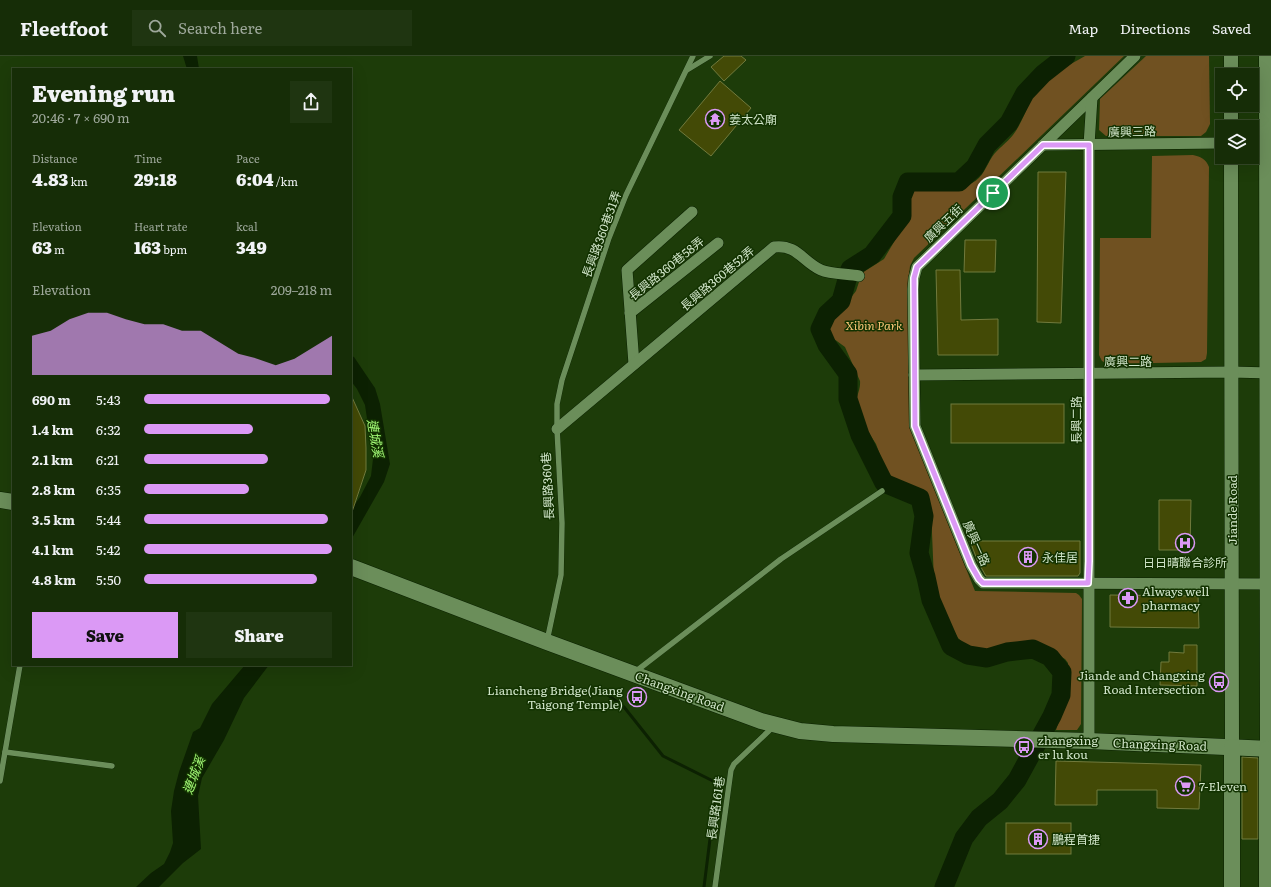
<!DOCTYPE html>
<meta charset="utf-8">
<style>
body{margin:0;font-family:Literata,"Noto Sans TC",serif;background:#1f3511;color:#f1f3f6;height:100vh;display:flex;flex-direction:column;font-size:15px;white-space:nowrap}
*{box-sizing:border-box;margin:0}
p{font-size:13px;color:#9ea89b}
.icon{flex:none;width:22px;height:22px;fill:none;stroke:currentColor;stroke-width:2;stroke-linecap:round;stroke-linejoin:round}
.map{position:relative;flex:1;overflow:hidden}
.sheet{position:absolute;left:12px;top:12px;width:340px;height:598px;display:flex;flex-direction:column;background:#162d07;border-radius:0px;box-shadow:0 4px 16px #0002,0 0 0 1px #354928}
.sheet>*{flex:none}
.buttons{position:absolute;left:1215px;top:12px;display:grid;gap:8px}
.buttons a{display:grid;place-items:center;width:44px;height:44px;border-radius:0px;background:#162d07;box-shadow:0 4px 16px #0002,0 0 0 1px #354928;font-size:20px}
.pin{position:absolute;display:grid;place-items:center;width:34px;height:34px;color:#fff;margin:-17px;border:2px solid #fff;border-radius:50%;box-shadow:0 1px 4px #0007}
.round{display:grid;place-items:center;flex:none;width:42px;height:42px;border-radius:0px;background:#1f3511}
.overview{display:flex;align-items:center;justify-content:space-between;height:68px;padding:0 20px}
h1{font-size:22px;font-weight:800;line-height:30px}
.figures{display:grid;grid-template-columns:repeat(3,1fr);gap:6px;height:68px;padding:4px 20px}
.figures div{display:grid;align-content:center}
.figures b{font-size:17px;font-weight:800}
.figures small{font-size:11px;font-weight:400}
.figures p{font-size:11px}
.chart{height:112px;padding:8px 20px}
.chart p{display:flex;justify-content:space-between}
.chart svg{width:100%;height:72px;margin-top:4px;fill:#db99f5;opacity:.7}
.cta{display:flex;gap:8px;margin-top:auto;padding:8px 20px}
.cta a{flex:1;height:46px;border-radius:0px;background:#db99f5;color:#111;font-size:16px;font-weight:800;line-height:46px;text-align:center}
.cta a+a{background:#1f3511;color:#f1f3f6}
ul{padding:0 20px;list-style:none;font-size:13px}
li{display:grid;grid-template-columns:64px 48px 1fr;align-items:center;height:30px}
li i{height:10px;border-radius:5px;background:#db99f5}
header{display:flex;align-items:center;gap:24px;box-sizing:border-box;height:56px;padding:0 20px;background:#162d07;border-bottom:1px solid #354928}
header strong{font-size:19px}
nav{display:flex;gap:22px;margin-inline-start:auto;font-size:14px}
.search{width:280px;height:36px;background:#1f3511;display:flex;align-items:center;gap:10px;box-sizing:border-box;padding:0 14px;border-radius:0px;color:#9ea89b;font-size:15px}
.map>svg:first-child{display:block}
</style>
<header>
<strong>Fleetfoot</strong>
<div class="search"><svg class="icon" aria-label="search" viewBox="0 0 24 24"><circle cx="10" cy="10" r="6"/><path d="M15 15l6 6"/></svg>Search here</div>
<nav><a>Map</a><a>Directions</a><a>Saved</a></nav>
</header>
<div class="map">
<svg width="1271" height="831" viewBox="0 0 1271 831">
<rect width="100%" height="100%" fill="#1d3c09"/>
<g fill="#705121">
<path d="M 1085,0 L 1124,0 L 914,202 L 910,210 L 908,227 L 909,370 L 975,535 L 1076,537 L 1079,539 L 1082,543 L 1081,668 L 1077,674 L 1056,674 L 1068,637 L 1068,607 L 1065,603 L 1045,592 L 1030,587 L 1012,589 L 995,597 L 981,597 L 972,595 L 958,582 L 943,555 L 934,525 L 931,453 L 926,441 L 919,434 L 902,430 L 886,415 L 876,388 L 855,355 C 853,345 861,336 860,325 L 845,291 L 830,280 L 827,273 L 856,235 L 862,217 L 884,203 L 905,167 L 908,153 L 907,137 L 909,133 C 929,126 952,136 972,127 C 983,122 986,110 992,101 C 998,92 1007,87 1013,79 C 1023,66 1027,49 1036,35 C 1047,19 1068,10 1085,0 Z"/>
<polygon points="1146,0 1209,0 1210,68 1206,76 1201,80 1106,80 1099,74 1100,43"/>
<path d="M 1193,99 C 1201,101 1206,103 1209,111 L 1207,297 L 1206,303 L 1201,306 L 1108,308 L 1102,305 L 1099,299 L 1100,182 L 1151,182 L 1152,100 Z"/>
</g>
<g fill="#0c2102">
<polygon points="183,0 197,0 199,13 187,13"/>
<polygon points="351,300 354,301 375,332 380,348 390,408 384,426 351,484 351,454 360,441 371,420 373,403 365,349 357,333 351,325"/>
<polygon points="245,609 269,609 244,642 224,684 202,722 198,740 201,793 183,807 159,831 136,831 151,817 164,808 170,796 173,787 171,755 174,735 179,716 193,676 200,672 212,648"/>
</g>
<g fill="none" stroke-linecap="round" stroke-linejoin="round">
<polyline stroke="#0c2102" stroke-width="3" points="600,633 624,651 663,700 717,727 704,831"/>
<polyline stroke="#0c2102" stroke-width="19" points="944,831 964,782 979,762 1000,745 1017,724 1052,660 1061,639 1062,616 1050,601 1033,593 1007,596 987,602 968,599 951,590 931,544 926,521 919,497 924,460 920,442 884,427 860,379 848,343 848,318 827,289 820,273 827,258 841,245 850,213 872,199 902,160 902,141 908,126 959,126 975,111 987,89 1009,67 1025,37 1043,18 1066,0"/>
</g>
<g fill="#434a06" stroke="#717a3d">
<polygon points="724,0 741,0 746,4 724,25 711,11"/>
<polygon points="720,25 751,52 711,100 679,74"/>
<polygon points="1038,116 1066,116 1061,267 1037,266"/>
<polygon points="965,184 996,184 995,216 964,216"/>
<polygon points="936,214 960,214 961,264 998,263 998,299 938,299"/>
<polygon points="351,339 365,370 366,392 366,414 352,456"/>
<rect x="951" y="348" width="113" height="39"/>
<polygon points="1159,444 1191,444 1190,494 1159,494"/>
<polygon points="970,485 1080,485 1080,517 1078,520 986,520 978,506"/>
<polygon points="1110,539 1198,540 1199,572 1110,571"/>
<polygon points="1184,589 1197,589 1197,630 1160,629 1161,606 1169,606 1169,596 1184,597"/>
<polygon points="1242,701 1258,702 1258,783 1242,783"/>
<polygon points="1056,705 1201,709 1199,753 1157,752 1157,734 1097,734 1097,749 1055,749"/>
<rect x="1006" y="767" width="65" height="31"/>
</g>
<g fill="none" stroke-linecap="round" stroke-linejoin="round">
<g stroke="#0a2100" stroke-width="6">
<g id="service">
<polyline points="687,14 710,0"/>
<polyline points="547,585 561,519 562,467 557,373 557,348 562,324 609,182 626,139 693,0"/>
<polyline points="635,616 781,503 882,435"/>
<polyline points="5,696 112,710"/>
<polyline points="0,725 20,609"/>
<polyline points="715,831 731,714 734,708 774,670"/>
</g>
</g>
<g stroke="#0a2100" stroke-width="12">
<g id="minor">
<polyline points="1135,0 917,211 914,222 913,233 915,370 971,509 979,523 983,527 1271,528"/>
<polyline points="1252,87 1271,87"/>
<polyline points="1043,89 1222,87"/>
<polyline points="630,257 718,187"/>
<polyline points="634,308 627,214 692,156"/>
<polyline points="914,319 1231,316 1271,317"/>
<path d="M 557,373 L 774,191 C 797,188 803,206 821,214 C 830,218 849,218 859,220"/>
<polyline points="1089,685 1089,89 1092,42"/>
</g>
</g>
<g stroke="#0a2100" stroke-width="15">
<g id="tertiary">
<polyline points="1231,0 1231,19"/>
<polyline points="1266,0 1267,693"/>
<polyline points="1231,49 1231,71"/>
<polyline points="1231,101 1232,691"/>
</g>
</g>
<g stroke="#0a2100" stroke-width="17">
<g id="secondary">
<polyline points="0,444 13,446"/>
<polyline points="351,511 547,586 761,665 800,675 833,678 1089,685 1271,693"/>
<polyline points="1232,691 1232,831"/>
<polyline points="1267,693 1267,831"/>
</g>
</g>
<use href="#service" stroke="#6b8e5a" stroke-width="5.5"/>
<use href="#minor" stroke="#6b8e5a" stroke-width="11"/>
<use href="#tertiary" stroke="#6b8e5a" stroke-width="14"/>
<use href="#secondary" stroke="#6b8e5a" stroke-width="16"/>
</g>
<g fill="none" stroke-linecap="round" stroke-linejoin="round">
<g stroke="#fff" stroke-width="8">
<polygon id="route" points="1043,89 1089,89 1089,505 1088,527 983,527 979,523 971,509 915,370 914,222 917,211"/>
</g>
<use href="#route" stroke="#db99f5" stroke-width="5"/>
</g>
<defs>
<g id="temple-ring" transform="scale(1)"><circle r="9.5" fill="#123200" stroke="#db99f5" stroke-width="1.5"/><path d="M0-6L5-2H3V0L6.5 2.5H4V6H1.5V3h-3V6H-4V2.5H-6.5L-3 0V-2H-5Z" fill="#db99f5"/></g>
<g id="hospital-ring" transform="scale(1)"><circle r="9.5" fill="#123200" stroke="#db99f5" stroke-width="1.5"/><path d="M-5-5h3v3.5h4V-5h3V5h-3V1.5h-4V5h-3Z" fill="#db99f5"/></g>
<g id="building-ring" transform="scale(1)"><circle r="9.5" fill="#123200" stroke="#db99f5" stroke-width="1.5"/><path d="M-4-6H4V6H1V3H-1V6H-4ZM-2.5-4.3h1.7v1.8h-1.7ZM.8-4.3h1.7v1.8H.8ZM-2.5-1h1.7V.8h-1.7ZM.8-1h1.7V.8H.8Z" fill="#db99f5"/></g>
<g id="pharmacy-ring" transform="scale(1)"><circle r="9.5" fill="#123200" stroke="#db99f5" stroke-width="1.5"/><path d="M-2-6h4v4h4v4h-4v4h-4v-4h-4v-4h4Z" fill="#db99f5"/></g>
<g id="bus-ring" transform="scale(1)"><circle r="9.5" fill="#123200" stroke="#db99f5" stroke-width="1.5"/><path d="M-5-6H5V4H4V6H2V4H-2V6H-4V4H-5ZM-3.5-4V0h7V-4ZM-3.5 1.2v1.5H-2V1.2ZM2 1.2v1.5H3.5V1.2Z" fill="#db99f5"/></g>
<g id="supermarket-ring" transform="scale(1)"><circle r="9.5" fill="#123200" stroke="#db99f5" stroke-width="1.5"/><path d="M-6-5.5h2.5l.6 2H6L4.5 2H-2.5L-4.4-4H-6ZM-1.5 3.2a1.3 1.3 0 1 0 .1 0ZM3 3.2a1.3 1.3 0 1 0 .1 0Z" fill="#db99f5"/></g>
</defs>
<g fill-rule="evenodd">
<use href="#temple-ring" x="715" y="63"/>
<use href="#hospital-ring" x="1185" y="487"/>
<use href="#building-ring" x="1028" y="501"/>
<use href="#pharmacy-ring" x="1128" y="542"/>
<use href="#bus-ring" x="1219" y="626"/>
<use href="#bus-ring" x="637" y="641"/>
<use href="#bus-ring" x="1024" y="691"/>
<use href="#supermarket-ring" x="1185" y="730"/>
<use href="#building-ring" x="1038" y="783"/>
</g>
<g text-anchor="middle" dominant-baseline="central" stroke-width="3" stroke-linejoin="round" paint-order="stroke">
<g font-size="12" fill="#d0e4c8" stroke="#123200" text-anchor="start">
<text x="729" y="63">姜太公廟</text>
<text x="1042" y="501">永佳居</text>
<text x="1185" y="506" text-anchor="middle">日日晴聯合診所</text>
<text x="1142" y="535">Always well<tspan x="1142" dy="14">pharmacy</tspan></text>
<text x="1205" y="619" text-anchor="end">Jiande and Changxing<tspan x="1205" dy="14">Road Intersection</tspan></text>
<text x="623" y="634" text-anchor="end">Liancheng Bridge(Jiang<tspan x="623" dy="14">Taigong Temple)</tspan></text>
<text x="1038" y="684">zhangxing<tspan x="1038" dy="14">er lu kou</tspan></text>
<text x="1199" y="730">7-Eleven</text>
<text x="1052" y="783">鵬程首捷</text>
</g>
<g font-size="12" fill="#d0e4c8" stroke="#123200">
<text transform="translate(1132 75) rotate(-1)">廣興三路</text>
<text transform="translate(943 167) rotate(-44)">廣興五街</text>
<text transform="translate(601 178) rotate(-70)">長興路360巷31弄</text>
<text transform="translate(666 212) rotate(-39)">長興路360巷58弄</text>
<text transform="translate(717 222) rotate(-40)">長興路360巷52弄</text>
<text x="1128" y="305">廣興二路</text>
<text transform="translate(1076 364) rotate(-90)">長興二路</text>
<text transform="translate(547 430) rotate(-93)">長興路360巷</text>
<text transform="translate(1232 454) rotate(-90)">Jiande Road</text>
<text transform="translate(977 487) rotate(66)">廣興一路</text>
<text transform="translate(680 635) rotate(20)">Changxing Road</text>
<text transform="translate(1160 688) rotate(2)">Changxing Road</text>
<text transform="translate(715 752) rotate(-82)">長興路161巷</text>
</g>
<g font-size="12" font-style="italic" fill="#f6c376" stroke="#123200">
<text x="874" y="269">Xibin Park</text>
</g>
<g font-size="13" font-style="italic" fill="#a2f875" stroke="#123200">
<text transform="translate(376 382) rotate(80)">連城溪</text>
<text transform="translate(193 719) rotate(-69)">連城溪</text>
</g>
</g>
</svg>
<div class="buttons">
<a><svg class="icon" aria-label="locate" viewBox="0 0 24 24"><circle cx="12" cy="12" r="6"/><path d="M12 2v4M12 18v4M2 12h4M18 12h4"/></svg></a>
<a><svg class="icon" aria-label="layers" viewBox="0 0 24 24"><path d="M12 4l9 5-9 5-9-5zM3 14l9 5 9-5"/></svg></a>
</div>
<div class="pin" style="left:993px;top:137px;background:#1e9e55"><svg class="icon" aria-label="arrive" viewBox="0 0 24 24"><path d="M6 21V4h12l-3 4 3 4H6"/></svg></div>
<section class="sheet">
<div class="overview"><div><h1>Evening run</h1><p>20:46 · 7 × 690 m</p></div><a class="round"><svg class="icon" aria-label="share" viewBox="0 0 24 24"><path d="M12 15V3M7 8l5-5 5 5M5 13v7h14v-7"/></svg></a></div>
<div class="figures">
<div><p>Distance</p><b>4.83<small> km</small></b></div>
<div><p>Time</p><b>29:18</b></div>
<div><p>Pace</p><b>6:04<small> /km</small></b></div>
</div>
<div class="figures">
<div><p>Elevation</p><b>63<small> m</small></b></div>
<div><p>Heart rate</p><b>163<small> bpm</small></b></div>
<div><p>kcal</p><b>349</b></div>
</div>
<div class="chart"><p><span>Elevation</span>209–218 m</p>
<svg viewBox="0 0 160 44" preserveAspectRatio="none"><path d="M0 44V20L10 17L20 10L30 6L40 6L50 10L60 13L70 13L80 17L90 17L100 24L110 31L120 34L130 38L140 34L150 27L160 20V44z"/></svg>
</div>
<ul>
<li><b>690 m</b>5:43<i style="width:99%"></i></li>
<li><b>1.4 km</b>6:32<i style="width:58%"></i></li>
<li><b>2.1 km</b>6:21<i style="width:66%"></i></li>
<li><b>2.8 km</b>6:35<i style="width:56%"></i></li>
<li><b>3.5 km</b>5:44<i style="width:98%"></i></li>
<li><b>4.1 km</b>5:42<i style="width:100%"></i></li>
<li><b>4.8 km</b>5:50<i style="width:92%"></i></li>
</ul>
<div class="cta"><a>Save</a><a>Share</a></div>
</section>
</div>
